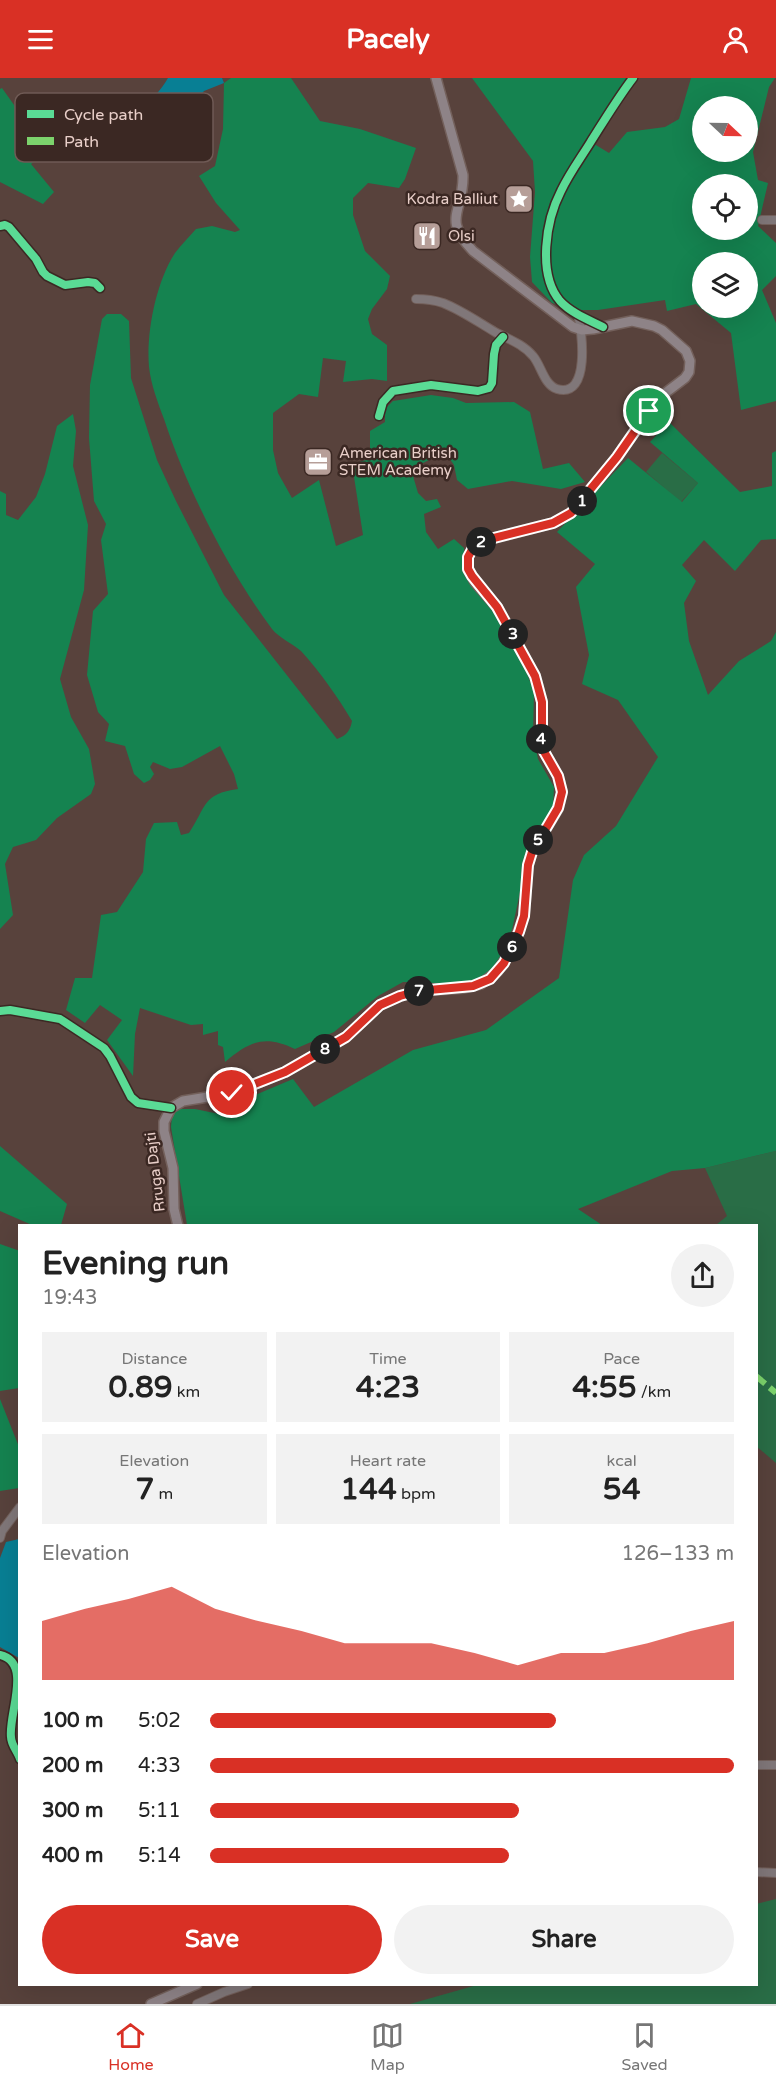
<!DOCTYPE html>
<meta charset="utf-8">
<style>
body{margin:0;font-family:"Varela Round",sans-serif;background:#f2f2f2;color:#222;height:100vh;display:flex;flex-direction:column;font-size:22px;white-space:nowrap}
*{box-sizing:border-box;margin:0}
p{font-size:20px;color:#767676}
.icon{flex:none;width:33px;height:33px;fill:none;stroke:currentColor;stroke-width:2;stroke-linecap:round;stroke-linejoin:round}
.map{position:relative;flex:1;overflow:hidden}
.drawer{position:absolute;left:18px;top:1146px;width:740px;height:762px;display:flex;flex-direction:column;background:#fff;border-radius:0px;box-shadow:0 6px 24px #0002}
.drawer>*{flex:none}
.needle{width:39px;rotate:112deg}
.fabs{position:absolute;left:692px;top:18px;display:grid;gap:12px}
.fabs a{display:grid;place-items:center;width:66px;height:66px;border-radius:50%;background:#fff;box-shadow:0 6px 24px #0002;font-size:30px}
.pin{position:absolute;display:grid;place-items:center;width:51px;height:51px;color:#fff;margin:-26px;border:3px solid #fff;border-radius:50%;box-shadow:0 2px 6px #0007}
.km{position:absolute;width:30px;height:30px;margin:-15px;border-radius:50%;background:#222;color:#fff;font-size:16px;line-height:30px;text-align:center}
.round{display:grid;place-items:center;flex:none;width:63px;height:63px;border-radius:32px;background:#f2f2f2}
.headline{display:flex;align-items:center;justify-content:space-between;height:102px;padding:0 24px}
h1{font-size:33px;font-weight:800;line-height:45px}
.stats{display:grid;grid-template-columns:repeat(3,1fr);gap:9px;height:102px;padding:6px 24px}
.stats div{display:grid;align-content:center;border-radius:0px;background:#f2f2f2;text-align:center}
.stats b{font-size:30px;font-weight:800}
.stats small{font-size:16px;font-weight:400}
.stats p{font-size:16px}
.chart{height:168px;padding:12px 24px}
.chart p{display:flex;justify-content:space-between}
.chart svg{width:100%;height:108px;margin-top:6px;fill:#d93025;opacity:.7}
.button{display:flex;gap:12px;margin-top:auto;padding:12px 24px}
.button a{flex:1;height:69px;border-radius:36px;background:#d93025;color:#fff;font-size:24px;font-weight:800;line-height:69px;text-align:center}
.button a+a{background:#f2f2f2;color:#222}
ul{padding:0 24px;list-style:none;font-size:20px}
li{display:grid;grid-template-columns:96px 72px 1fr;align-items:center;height:45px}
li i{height:15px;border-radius:8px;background:#d93025}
header{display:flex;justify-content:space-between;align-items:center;height:78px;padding:0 24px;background:#d93025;color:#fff;font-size:27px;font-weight:800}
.tab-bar{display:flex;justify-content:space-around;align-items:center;height:84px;border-top:2px solid #e0e0e0;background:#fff;font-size:16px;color:#767676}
.tab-bar a{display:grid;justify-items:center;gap:3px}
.tab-bar .current{color:#d93025}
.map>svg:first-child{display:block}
</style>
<header><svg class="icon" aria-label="menu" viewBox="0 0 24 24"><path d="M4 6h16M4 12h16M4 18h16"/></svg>Pacely<svg class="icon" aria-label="person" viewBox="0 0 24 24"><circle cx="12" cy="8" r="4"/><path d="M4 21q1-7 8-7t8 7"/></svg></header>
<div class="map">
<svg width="776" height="1926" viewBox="0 0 776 1926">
<rect width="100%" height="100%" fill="#58423c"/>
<g fill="#296d46">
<polygon points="662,375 698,405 681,424 646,394"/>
<polygon points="776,1073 776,1385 756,1368 756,1148 716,1147 727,1138 705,1090"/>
<polygon points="776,1821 776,1926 410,1926 477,1907 756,1906 756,1826"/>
</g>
<g fill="#158350" fill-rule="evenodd">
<path d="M 231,0 L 291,0 L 320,43 L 360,51 L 416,70 L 405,101 L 399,110 L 368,105 L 353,120 L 353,137 L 365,173 L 390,198 L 387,211 L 372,231 L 368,241 L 372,256 L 387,267 L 387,303 L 372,301 L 343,304 L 346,283 L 323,280 L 318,319 L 299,316 L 273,335 L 273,372 L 278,395 L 292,420 L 319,402 L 336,468 L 363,457 L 352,386 L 370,381 L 370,353 L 385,344 L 385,331 L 393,323 L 431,317 L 453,320 L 466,325 L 514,324 L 530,334 L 543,391 L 569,385 L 585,404 L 561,411 L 512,403 L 468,411 L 457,402 L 454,387 L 445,374 L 411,391 L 418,415 L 426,423 L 437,421 L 441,429 L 424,436 L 426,454 L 438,471 L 454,461 L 464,470 L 464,497 L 509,554 L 520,577 L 534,614 L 533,657 L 538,681 L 554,709 L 553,729 L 533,764 L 527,781 L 512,852 L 500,879 L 490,893 L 481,901 L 461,906 L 403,904 L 378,918 L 334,954 L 295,971 C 264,956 249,964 225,984 L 223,969 L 218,967 L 218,953 L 203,957 L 203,946 L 191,947 L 140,930 L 135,956 L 133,998 L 107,962 L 122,942 L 100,927 L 85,945 L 66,932 L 75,900 L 92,900 L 101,837 L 117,834 L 143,794 L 146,761 L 154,745 L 177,744 L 181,757 L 189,755 C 207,728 202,716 238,711 L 234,696 L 220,668 L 182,689 L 170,691 L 153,684 L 150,689 L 154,696 L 150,702 L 144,705 L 134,696 L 125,668 L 105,663 L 109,646 L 98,634 L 87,597 L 93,533 L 108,516 L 101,462 L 106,446 L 94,423 L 89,360 L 90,307 L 102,241 L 107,236 L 121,236 L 129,243 L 131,300 L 157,382 L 176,423 L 224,517 L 337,661 C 347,657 350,653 352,643 C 337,618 321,595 301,573 C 292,565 279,560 272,551 C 228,492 187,411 164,341 C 158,325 151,307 149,289 C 146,255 156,204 175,175 C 181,167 189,159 196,151 L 212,148 L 235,154 L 240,152 L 216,125 L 199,98 L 215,88 L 223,51 L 224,5 Z"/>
<path d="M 472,0 L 633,0 L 591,64 L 609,75 L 627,54 L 665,49 L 679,41 L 691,0 L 775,0 L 769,9 L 753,74 L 758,102 L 768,105 L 758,148 L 776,165 L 776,198 L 762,212 L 776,245 L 776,323 L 741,332 L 731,255 L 696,226 L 667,233 L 665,222 L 598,232 L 581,232 L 552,225 L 532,204 L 530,179 L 535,114 L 533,83 ZM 702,28 L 747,28 L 747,74 L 702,74 ZM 702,106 L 747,106 L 747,152 L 702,152 ZM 702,184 L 747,184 L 747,230 L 702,230 Z"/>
<polygon points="2,10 24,41 39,80 31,86 54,114 43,126 0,104 0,11"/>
<polygon points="73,336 76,353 73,388 88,447 84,512 60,601 71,639 89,671 95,706 91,716 57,740 36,762 13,769 5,786 13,837 0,851 0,413 6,416 6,437 18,442 36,419 45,396 57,348"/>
<polygon points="669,344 740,414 772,408 772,375 776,373 776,461 761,462 735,493 704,462 682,487 696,503 684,525 689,563 708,617 739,583 771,563 776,554 776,1073 705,1090 672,1093 578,1131 602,1147 187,1147 171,1049 172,1038 179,1031 195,1031 224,1037 248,1020 293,1001 314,1029 413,972 486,952 559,900 573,802 584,777 616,748 658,679 618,622 582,606 589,577 576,509 595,486 557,454 628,380 682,424 698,405 650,364"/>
<polygon points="0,1068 67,1126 61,1147 32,1147 0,1133"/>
<polygon points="0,1166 20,1173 19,1310 0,1313"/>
<polygon points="0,1321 19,1369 19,1410 0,1413"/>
</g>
<g fill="#087f94">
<path d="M 168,0 L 222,0 L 224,5 L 204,13 L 199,19 L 205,44 L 203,52 C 172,42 176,52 151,62 C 130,35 155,23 168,0 Z"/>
<polygon points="19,1461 20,1461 19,1580 0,1569 0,1480 6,1464"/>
</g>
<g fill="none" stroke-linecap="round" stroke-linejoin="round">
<g stroke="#73605b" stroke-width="10">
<g id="minor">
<polyline points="762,142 776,142"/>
<polyline points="0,148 5,147 9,149 36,181 43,194 47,198 65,207 88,204 95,205 100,210"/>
<path d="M 416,221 C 425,221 434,222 443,225 C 461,232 478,244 495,254 C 508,261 523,266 533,278 C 541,287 544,307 557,311 C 591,321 582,253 578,236"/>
<path d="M 603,249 C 589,242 571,235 560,223 C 537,196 546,142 561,113 C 569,96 580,81 590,65 C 604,43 617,21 633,0"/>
<polyline points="379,338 383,324 393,313 431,307 478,313 489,310 492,305 494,276 496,267 503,259"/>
<polyline points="0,933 10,932 60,941 104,970 110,978 131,1019 138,1025 171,1030"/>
<polyline points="0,1460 2,1453 20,1429"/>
<path d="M 0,1577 C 33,1584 8,1637 11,1659 C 11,1667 18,1674 20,1681"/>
<polyline points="756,1687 776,1687"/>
<polyline points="756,1794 776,1795"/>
<polyline points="197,1926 224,1914 248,1906"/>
</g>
</g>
<g stroke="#73605b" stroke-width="12">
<g id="major">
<path d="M 178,1148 L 174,1131 L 173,1090 L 164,1053 L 164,1044 L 171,1030 L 183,1023 L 232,1015 L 285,994 L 346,959 L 380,927 L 400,918 L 418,913 L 464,910 L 481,906 L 498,893 L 512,870 L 524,838 L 528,787 L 532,774 L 558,731 L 562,714 L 558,698 L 542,670 L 542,624 L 535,598 L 497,529 L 475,504 L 468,491 L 468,479 L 474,468 L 479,464 L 553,445 L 571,435 L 617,379 L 649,333 L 664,316 L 685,300 L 689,294 L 690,283 L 686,273 L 662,252 L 654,248 L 632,243 L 593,251 L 582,252 L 573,249 L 473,173 C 441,139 464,135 463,97 L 436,0"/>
<polyline points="151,1926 197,1906"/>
</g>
</g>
<use href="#minor" stroke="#807779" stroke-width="8"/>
<use href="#major" stroke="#8e8387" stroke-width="9"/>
<polyline stroke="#7cd36c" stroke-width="6" stroke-dasharray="12 6" stroke-linecap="butt" points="756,1298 776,1315"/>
<g stroke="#3b2823" stroke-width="11">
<g id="cycleway">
<polyline points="0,148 5,147 9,149 36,181 43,194 47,198 65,207 88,204 95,205 100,210"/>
<path d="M 603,249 C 589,242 571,235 560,223 C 537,196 546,142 561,113 C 569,96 580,81 590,65 C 604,43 617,21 633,0"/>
<polyline points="379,338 383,324 393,313 431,307 478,313 489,310 492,305 494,276 496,267 503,259"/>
<polyline points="0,933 10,932 60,941 104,970 110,978 131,1019 138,1025 171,1030"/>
<path d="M 0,1577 C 33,1584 8,1637 11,1659 C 11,1667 18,1674 20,1681"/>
</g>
</g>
<use href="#cycleway" stroke="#5adb95" stroke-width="8"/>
</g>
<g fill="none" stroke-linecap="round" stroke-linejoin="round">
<g stroke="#fff" stroke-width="12">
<polyline id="route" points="232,1015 285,994 346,959 380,927 400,918 418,913 473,908 490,901 504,885 519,854 524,838 528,787 532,774 558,730 562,714 558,698 542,670 542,624 535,598 497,529 472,498 468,491 468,479 474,468 486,462 553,445 571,435 617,379 649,333"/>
</g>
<use href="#route" stroke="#d93025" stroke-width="8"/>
</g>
<defs>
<g id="sight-square" transform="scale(1.5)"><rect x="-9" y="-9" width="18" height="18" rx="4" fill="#b69e98" stroke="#3b2823"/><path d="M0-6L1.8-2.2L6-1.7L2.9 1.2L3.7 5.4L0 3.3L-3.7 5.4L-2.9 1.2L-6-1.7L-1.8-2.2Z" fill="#fff"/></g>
<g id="restaurant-square" transform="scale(1.5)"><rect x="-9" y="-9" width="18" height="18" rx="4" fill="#b69e98" stroke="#3b2823"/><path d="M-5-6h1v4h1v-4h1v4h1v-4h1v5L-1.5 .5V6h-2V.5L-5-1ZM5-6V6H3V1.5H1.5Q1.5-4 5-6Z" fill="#fff"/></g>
<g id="office-square" transform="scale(1.5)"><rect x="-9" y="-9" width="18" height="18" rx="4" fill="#b69e98" stroke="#3b2823"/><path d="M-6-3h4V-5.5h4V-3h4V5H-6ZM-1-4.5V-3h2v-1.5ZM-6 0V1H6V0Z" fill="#fff"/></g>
</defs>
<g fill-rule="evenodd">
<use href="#sight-square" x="519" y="121"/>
<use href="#restaurant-square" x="427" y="158"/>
<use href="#office-square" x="318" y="384"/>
</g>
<g text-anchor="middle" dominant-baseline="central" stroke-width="5" stroke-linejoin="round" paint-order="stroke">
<g font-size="15" fill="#e9cfc9" stroke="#3b2823" text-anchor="start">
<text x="498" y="121" text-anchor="end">Kodra Balliut</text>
<text x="448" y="158">Olsi</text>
<text x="339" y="375">American British<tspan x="339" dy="17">STEM Academy</tspan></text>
</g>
<g font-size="15" fill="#e9cfc9" stroke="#3b2823">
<text transform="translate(155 1094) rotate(-97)">Rruga Dajti</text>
</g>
</g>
<rect x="15" y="15" width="198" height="69" rx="9" fill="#3b2823" stroke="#6f5a55" stroke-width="1.5"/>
<rect x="27" y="32" width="27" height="8" fill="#5adb95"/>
<rect x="27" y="59" width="27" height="8" fill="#7cd36c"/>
<g font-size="16" fill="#e9cfc9">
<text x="64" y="42">Cycle path</text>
<text x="64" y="69">Path</text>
</g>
</svg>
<div class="fabs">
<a><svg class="needle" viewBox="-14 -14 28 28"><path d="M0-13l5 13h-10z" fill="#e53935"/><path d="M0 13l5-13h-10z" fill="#767676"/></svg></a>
<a><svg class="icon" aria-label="locate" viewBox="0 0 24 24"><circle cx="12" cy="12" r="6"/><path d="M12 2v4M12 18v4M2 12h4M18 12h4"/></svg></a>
<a><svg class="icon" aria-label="layers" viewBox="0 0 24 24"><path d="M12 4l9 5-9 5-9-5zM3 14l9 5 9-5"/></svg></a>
</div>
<div class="pin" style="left:649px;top:333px;background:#1e9e55"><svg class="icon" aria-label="arrive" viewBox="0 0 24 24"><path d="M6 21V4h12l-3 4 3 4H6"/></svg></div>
<div class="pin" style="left:232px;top:1015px;background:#d93025"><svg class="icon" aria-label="check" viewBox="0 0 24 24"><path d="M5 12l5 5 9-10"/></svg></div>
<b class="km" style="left:582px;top:423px">1</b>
<b class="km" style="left:481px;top:464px">2</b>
<b class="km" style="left:513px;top:556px">3</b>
<b class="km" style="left:541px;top:661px">4</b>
<b class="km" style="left:538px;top:762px">5</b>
<b class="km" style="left:512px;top:869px">6</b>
<b class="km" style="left:419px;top:913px">7</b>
<b class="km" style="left:325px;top:971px">8</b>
<section class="drawer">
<div class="headline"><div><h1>Evening run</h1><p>19:43</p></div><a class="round"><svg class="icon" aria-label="share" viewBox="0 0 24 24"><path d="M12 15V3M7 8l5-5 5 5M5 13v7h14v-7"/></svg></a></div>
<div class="stats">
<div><p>Distance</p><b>0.89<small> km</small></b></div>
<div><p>Time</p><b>4:23</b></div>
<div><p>Pace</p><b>4:55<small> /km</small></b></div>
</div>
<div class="stats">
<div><p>Elevation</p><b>7<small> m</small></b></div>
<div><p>Heart rate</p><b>144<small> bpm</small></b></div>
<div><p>kcal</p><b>54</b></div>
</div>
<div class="chart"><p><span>Elevation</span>126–133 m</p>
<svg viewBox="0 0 160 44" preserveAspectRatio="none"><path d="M0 44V20L10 15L20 11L30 6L40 15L50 20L60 24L70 29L80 29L90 29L100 33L110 38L120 33L130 33L140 29L150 24L160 20V44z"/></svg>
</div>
<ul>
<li><b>100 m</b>5:02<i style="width:66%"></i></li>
<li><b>200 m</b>4:33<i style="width:100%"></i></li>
<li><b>300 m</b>5:11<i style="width:59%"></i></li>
<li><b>400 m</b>5:14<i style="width:57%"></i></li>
</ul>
<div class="button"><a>Save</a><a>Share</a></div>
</section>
</div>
<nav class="tab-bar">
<a class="current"><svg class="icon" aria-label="home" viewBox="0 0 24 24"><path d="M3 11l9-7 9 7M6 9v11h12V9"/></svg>Home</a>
<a><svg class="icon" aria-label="map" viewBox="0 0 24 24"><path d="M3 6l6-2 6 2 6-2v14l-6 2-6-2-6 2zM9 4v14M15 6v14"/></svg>Map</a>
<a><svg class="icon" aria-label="saved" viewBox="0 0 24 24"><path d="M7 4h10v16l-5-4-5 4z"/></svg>Saved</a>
</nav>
